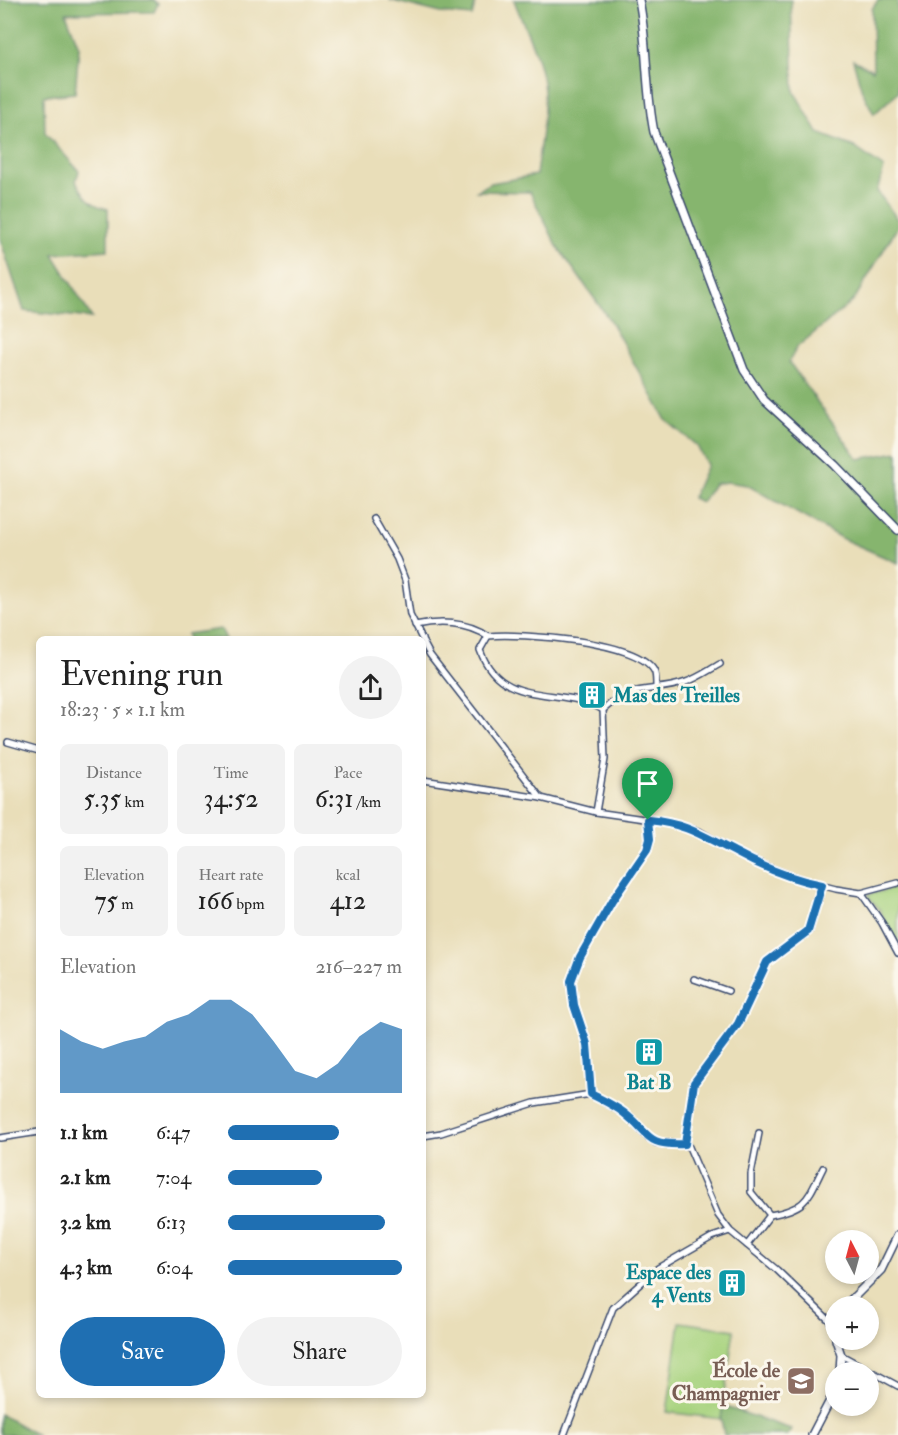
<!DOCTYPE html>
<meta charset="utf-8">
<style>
body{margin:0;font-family:"IM FELL Double Pica",serif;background:#f2f2f2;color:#222;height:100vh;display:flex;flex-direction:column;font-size:22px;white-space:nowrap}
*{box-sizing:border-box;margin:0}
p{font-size:20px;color:#767676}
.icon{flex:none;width:33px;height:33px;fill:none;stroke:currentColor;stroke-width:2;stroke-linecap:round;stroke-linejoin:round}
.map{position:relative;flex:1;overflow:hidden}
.sheet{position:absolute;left:36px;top:636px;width:390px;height:762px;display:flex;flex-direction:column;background:#fff;border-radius:9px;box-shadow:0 3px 9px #0003}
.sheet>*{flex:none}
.needle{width:39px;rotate:354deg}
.tools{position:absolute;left:825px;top:1230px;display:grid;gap:12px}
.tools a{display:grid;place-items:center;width:54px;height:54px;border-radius:50%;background:#fff;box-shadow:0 3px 9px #0003;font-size:30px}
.pin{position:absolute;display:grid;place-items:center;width:51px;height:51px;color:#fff;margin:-62px -26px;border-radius:50% 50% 50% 0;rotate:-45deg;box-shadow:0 0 6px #0007}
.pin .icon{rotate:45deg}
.round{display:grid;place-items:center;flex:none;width:63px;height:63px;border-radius:32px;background:#f2f2f2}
.summary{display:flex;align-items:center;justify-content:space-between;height:102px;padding:0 24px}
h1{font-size:33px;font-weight:600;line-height:45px}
.figures{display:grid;grid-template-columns:repeat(3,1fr);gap:9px;height:102px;padding:6px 24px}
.figures div{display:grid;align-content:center;border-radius:9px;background:#f2f2f2;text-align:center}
.figures b{font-size:26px;font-weight:600}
.figures small{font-size:16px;font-weight:400}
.figures p{font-size:16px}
.chart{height:168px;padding:12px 24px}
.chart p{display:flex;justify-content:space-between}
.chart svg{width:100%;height:108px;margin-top:6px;fill:#1f6fb2;opacity:.7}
.cta{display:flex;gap:12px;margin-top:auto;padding:12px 24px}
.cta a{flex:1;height:69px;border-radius:36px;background:#1f6fb2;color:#fff;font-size:24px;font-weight:600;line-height:69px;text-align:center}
.cta a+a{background:#f2f2f2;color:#222}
ul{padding:0 24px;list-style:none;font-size:20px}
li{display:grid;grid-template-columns:96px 72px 1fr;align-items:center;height:45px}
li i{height:15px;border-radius:8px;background:#1f6fb2}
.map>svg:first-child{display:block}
</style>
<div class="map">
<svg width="898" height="1435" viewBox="0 0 898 1435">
<rect width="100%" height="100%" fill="#fbf7ec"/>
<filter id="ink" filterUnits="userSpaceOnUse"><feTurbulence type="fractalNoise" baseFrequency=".0167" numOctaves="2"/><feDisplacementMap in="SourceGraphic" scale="12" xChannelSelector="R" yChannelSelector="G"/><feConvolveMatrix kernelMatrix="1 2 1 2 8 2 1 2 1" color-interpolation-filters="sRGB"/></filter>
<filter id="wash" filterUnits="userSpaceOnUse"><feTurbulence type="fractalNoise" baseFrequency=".008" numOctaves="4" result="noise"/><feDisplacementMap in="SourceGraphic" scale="24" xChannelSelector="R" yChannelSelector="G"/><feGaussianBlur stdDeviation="1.35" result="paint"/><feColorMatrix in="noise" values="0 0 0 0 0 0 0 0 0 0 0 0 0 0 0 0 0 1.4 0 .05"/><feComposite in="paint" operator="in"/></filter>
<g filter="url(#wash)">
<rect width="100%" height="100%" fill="#e9deb9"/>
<g fill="#a8d37f" stroke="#62816e" stroke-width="1.5">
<polygon points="898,887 898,949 897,949 880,910 867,895"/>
<polygon points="680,1322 734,1330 721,1419 667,1412"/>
</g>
<g fill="#86b56e" stroke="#507266" stroke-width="1.5">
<path d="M 0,0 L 153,0 L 158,4 L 154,12 L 66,13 L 79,47 L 75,93 L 44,96 L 45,133 L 79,171 L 76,181 C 85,197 90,205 108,209 L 108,250 L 53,254 L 92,318 L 24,311 L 0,239 Z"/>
<polygon points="389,0 476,0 472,16 441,13"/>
<path d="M 514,0 L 791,0 L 794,91 L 818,133 L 854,147 L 884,168 L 877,191 L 898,220 L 898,226 L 854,300 L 797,347 L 789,362 L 858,459 L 898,452 L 898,563 L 843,539 L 747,485 L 727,482 L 714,484 L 702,502 L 692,498 L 707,465 L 697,446 L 666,420 L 609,319 L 557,246 L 530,192 L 477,191 L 491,183 L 536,175 C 539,150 546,116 544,92 C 542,59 525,30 514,0 Z"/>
<polygon points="878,0 898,0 898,92 874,114 862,91 853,60 873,70 872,9"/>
<polygon points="221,629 226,639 188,639 187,634"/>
<polygon points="723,1406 791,1429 788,1435 724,1435 721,1419"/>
<polygon points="0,1414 37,1435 0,1435"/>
</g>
</g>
<g filter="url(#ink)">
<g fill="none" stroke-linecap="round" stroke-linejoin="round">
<g stroke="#3a496c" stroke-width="8">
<g id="street">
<polyline points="374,519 397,559 405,580 410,615 422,639"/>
<path d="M 415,626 C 438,621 467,621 488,636 C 518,633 643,640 655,673 C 656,677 656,683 656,687"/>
<path d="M 488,636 L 480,650 C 502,711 563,684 603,710"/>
<polyline points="423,642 430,655 541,798"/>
<polyline points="8,742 39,751"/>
<polyline points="423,780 541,798 596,812 665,822 699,831 734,852 770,868 805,881 836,889 861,893 898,883"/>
<path d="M 596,812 L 605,759 L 603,710 C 635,681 652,694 686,682 C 698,678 709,670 720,664"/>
<polyline points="861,893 882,923 898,953"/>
<polyline points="694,979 728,991"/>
<polyline points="591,1094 627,1115 645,1135 656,1143 685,1144 689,1147 718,1215 730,1231 777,1270 832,1323"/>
<polyline points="591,1094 587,1044 574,1005 571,981 580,957 612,901 647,850 650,839 648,820"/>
<polyline points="759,1133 751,1174 751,1192 770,1215"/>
<polyline points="423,1136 441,1133 534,1103 591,1094"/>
<polyline points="0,1138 39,1132"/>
<polyline points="685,1144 694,1083 738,1024 767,962 809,931 822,885"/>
<path d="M 747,1245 L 770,1215 C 807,1208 807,1200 823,1168"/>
<polyline points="841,1355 898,1386"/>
<polyline points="564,1435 613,1308 658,1268 712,1237 730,1231"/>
</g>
</g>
<g stroke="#3a496c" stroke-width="10">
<g id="secondary">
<path d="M 639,0 C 648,44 645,88 654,132 L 744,370 L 764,400 L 835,465 L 898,530"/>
<polyline points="845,1306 881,1270 898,1235"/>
<polyline points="836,1318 832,1323 836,1337"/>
<polyline points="836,1340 841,1355 840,1372"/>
<polyline points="812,1435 836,1389"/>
</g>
</g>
<use href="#street" stroke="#fff" stroke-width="5"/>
<use href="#secondary" stroke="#fff" stroke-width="7"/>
</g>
</g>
<g fill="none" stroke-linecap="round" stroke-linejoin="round" filter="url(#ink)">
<g stroke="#fff" stroke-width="12">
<path id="route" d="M 648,820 C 688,824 701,835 735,852 C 762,867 792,879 822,885 L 808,931 L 767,962 L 738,1024 L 694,1083 L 685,1144 C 644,1146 651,1134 624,1113 C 614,1105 602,1100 591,1094 L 587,1044 L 574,1005 L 571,981 L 580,957 L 612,901 L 647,850 L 650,839 Z"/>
</g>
<use href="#route" stroke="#1f6fb2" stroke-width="8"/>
</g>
<defs>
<g id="building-square" transform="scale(1.5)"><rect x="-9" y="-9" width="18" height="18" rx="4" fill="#0f9aa8" stroke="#fbf7ec"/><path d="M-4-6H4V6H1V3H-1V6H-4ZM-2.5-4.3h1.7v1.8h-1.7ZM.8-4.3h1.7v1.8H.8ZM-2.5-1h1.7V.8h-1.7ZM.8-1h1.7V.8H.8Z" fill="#fff"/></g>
<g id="school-square" transform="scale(1.5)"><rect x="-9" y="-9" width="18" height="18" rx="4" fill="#8d6e63" stroke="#fbf7ec"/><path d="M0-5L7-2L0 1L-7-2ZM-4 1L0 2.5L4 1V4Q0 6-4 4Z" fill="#fff"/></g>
</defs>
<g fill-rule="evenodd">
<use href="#building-square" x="592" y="695"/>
<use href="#building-square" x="649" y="1052"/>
<use href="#building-square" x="732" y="1283"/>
<use href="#school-square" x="801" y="1381"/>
</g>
<g text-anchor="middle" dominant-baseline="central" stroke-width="6" stroke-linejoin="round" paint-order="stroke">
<g font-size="20" font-weight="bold" fill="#0d838f" stroke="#fbf7ec" text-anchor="start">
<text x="613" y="695">Mas des Treilles</text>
<text x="649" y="1082" text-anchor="middle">Bat B</text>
<text x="711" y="1272" text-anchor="end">Espace des<tspan x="711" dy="23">4 Vents</tspan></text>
</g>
<g font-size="20" font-weight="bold" fill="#785e54" stroke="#fbf7ec" text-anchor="end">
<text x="780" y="1370">École de<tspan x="780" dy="23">Champagnier</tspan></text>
</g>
</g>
</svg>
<div class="tools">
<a><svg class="needle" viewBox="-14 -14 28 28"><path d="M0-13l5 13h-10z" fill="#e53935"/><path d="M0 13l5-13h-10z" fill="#767676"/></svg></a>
<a>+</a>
<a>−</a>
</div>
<div class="pin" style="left:648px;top:820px;background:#1e9e55"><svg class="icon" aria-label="arrive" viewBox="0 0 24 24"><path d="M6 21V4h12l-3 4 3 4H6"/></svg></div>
<section class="sheet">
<div class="summary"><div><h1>Evening run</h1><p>18:23 · 5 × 1.1 km</p></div><a class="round"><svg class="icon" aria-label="share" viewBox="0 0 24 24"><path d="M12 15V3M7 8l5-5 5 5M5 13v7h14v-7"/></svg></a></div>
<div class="figures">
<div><p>Distance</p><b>5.35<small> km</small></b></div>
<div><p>Time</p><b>34:52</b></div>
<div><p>Pace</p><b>6:31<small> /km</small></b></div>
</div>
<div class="figures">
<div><p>Elevation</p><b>75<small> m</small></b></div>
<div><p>Heart rate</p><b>166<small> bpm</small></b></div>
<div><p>kcal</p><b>412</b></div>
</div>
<div class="chart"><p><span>Elevation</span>216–227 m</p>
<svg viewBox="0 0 160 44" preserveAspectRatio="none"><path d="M0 44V18L10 23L20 26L30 23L40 21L50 15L60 12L70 6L80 6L90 12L100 23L110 35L120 38L130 32L140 21L150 15L160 18V44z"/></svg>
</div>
<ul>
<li><b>1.1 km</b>6:47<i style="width:64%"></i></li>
<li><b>2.1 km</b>7:04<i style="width:54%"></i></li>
<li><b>3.2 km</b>6:13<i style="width:90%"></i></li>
<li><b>4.3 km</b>6:04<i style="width:100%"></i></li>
</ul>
<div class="cta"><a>Save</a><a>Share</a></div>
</section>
</div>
